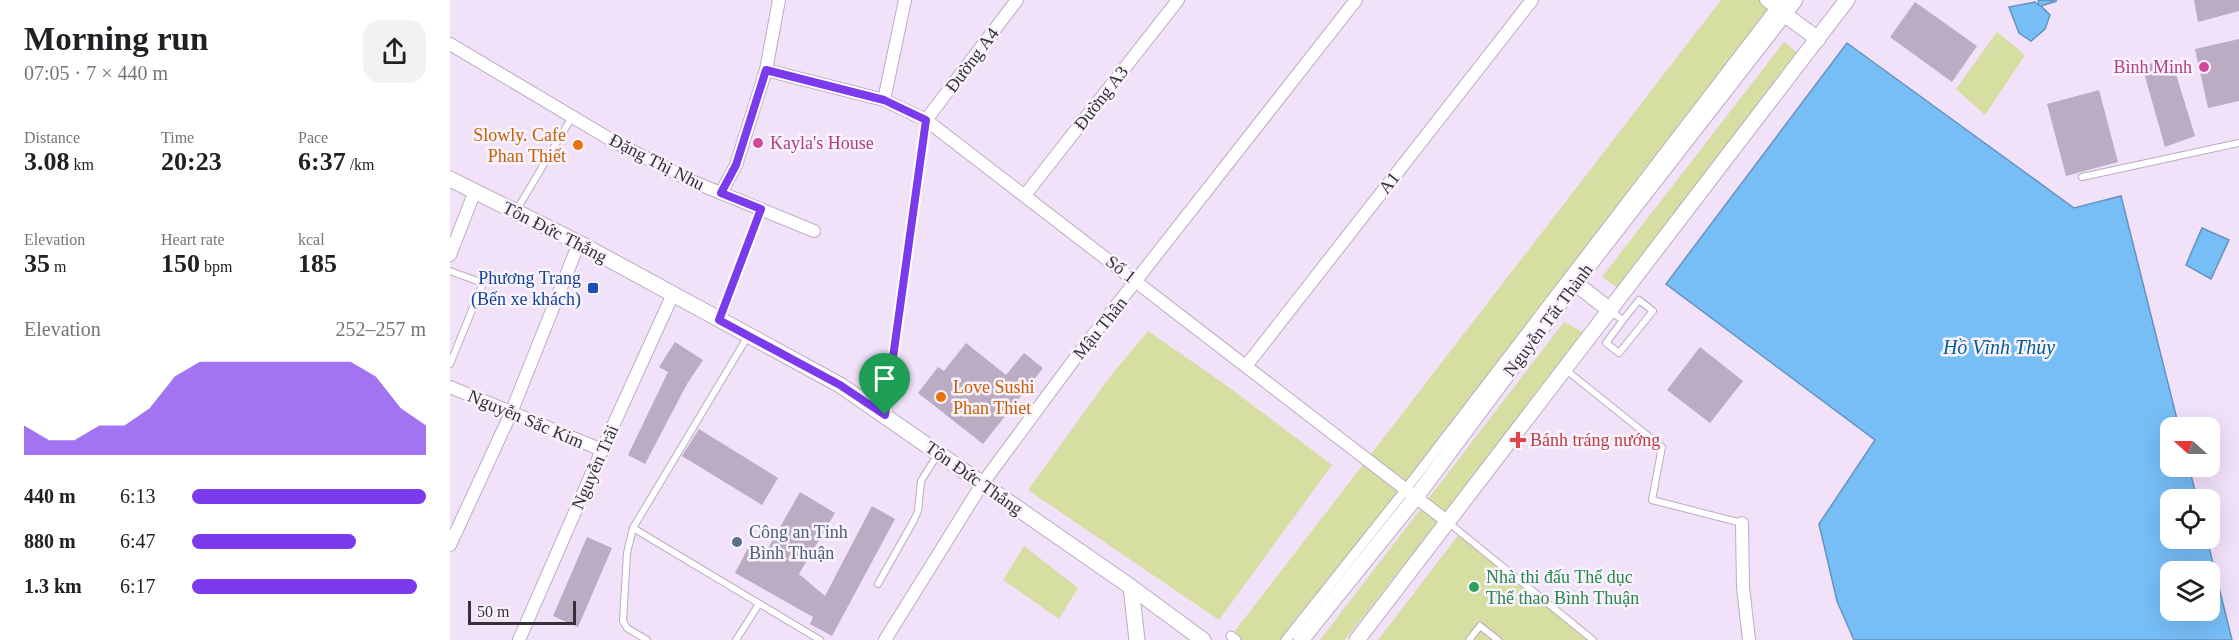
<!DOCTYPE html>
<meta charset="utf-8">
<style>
body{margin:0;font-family:"Times New Roman",serif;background:#f2f2f2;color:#202124;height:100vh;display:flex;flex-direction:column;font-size:22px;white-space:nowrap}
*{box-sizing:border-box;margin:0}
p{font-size:20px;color:#757577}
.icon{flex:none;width:33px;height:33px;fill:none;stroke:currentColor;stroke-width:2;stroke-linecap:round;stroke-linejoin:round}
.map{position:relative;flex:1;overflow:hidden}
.details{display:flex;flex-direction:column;background:#fff;width:450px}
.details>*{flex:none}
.needle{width:39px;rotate:291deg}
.buttons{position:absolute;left:1710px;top:417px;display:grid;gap:12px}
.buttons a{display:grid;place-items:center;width:60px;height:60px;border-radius:12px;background:#fff;box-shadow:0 6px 24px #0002;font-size:30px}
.scale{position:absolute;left:18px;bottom:15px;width:108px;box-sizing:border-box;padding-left:6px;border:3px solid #363039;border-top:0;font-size:16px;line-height:21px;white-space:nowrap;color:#363039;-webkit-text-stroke:4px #f9f3fc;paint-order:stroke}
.pin{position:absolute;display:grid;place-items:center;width:51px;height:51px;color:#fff;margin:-62px -26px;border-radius:50% 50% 50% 0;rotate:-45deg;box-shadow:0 0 6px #0007}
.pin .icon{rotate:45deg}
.round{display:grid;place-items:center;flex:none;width:63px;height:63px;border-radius:18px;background:#f2f2f2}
.overview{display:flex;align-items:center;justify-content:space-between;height:102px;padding:0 24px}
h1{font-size:33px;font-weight:700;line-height:45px}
.metrics{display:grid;grid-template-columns:repeat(3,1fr);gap:9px;height:102px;padding:6px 24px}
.metrics div{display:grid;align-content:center}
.metrics b{font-size:26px;font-weight:700}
.metrics small{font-size:16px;font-weight:400}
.metrics p{font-size:16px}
.chart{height:168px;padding:12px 24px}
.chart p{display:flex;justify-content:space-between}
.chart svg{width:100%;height:108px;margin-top:6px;fill:#7c3aed;opacity:.7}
ul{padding:0 24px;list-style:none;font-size:20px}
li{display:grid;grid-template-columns:96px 72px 1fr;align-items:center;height:45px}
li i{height:15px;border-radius:8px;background:#7c3aed}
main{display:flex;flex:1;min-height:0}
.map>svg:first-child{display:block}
</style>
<main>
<section class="details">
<div class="overview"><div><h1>Morning run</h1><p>07:05 · 7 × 440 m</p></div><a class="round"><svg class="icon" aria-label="share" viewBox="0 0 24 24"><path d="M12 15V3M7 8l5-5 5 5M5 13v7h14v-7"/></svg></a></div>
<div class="metrics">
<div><p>Distance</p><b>3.08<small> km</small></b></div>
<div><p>Time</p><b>20:23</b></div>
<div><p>Pace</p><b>6:37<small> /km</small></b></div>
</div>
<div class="metrics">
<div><p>Elevation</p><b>35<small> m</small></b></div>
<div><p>Heart rate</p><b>150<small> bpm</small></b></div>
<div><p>kcal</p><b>185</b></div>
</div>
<div class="chart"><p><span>Elevation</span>252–257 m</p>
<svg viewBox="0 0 160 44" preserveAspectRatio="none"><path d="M0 44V32L10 38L20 38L30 32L40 32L50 25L60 12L70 6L80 6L90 6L100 6L110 6L120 6L130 6L140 12L150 25L160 32V44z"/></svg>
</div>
<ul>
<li><b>440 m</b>6:13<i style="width:100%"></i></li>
<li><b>880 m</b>6:47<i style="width:70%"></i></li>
<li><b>1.3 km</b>6:17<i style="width:96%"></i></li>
</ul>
</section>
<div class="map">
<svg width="1789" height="640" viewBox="0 0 1789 640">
<rect width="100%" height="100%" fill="#f1e1f9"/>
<g fill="#d7dea1">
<polygon points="1271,0 1331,0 836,640 786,640 781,636"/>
<polygon points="1547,32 1575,55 1535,115 1506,89"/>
<polygon points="1334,42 1352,56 1167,287 1152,277"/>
<polygon points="1114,322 1135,333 895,640 870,640"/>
<polygon points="698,331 773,383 882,465 769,620 578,490 659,378"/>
<polygon points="1010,533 1148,640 928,640"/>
<polygon points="574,546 628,588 609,619 553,580"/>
</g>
<g fill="#77bef7" stroke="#6493be" stroke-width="1.5" fill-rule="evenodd">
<polygon points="1588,0 1607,1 1591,6 1600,15 1595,29 1581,41 1569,33 1559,7 1585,2 1589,5"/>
<path d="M 1397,43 L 1624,208 L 1671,196 L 1729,427 L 1720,428 L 1720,466 L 1739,467 L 1747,499 L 1720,500 L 1720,538 L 1757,539 L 1782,640 L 1404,640 L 1387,601 L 1369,524 L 1425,440 L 1216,284 ZM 1720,572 L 1760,572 L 1760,610 L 1720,610 Z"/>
<polygon points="1752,228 1779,240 1761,279 1736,265"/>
</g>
<g fill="#bbacc3">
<polygon points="1744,0 1789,0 1789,11 1748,22"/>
<polygon points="1465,2 1527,46 1502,82 1440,37"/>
<polygon points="1789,39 1789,101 1758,108 1745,49"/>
<polygon points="1721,58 1745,136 1715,147 1692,66"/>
<polygon points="1649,90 1668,162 1616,176 1597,104"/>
<polygon points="225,342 253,360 237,384 195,464 178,455 218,372 209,367"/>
<polygon points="516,343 556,375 574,353 593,368 533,444 468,393 488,367 494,371"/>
<polygon points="1250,347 1293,381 1260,423 1217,390"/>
<polygon points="249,429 328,478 312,505 232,456"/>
<polygon points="350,492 385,513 349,574 375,596 422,506 445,519 382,636 360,624 363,617 285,573 298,548 313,557"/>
<polygon points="137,537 162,548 128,627 103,616"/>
</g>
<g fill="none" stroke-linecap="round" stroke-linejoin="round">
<g stroke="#bcacc3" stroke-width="8">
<g id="service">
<polyline points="1632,177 1789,143"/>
<polyline points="66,211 122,117"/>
<polyline points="0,271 33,283 0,364"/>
<polyline points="1161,312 1173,320 1156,343 1169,353 1203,311 1189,300 1173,320"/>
<polyline points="269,319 311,209"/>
<polyline points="298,336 183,528 370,640"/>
<polyline points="1116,370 1212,447 1202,500 1292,523"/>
<polyline points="435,414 476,121"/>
<polyline points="999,523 1143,640"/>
<polyline points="183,528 177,553 173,621 177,628 197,640"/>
<polyline points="428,584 464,520 468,511 471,481 488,454"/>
<polyline points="286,640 309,604"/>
<polyline points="1019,640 1030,626 1048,640"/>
</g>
</g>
<g stroke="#bcacc3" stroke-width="11">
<g id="pedestrian">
<polyline points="781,636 786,640"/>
<polyline points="836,640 953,493 1331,0"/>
</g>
</g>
<g stroke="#bcacc3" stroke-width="14">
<g id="minor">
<polyline points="1316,0 1334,14"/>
<polyline points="0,44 163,141 239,180 271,193 286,165 316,70 329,0"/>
<polyline points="316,70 434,100 476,120 998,522"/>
<polyline points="434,100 455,0"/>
<polyline points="476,120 567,0"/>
<polyline points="271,193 364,231"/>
<polyline points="575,195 728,0"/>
<polyline points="0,255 25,191"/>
<polyline points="796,366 1082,0"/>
<polyline points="0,387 152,450"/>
<polyline points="1292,523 1293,587 1299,640"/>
<polyline points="0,545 61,413 129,243"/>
<polyline points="69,640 152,450 223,294"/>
<polyline points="435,640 532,484 626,357 906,0"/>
</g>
</g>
<g stroke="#bcacc3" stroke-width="17">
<g id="tertiary">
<polyline points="1334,14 1368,39"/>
<polyline points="0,179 129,243 390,385 681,587 753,640"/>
<polyline points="1125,283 1161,311"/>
<polyline points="681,587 687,640"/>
<polyline points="851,640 966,497 1125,283 1345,0"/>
<polyline points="907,640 1397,0"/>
</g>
</g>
<use href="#service" stroke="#fff" stroke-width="6"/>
<use href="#pedestrian" stroke="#fff" stroke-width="9"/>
<use href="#minor" stroke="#fff" stroke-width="12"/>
<use href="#tertiary" stroke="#fff" stroke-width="15"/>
</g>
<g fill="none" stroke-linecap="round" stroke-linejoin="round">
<g stroke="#fff" stroke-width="12">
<polygon id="route" points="316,70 434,100 476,120 435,415 390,385 269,320 311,209 271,193 286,165"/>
</g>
<use href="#route" stroke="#7c3aed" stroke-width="8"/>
</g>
<g fill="#d1479c" stroke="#f9f3fc" stroke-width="2">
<circle cx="1754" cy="67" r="6"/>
<circle cx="308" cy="143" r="6"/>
</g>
<g fill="#e8710a" stroke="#f9f3fc" stroke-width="2">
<circle cx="128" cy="145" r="6"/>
<circle cx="491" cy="397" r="6"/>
</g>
<rect fill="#1a4fb4" stroke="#f9f3fc" stroke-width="2" x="137" y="282" width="12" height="12" rx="3"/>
<path fill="#e0444e" stroke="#f9f3fc" stroke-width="2" d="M1065 431h6v6h6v6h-6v6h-6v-6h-6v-6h6z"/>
<circle fill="#5c6f8a" stroke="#f9f3fc" stroke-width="2" cx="287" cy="542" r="6"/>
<circle fill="#2e9e5b" stroke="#f9f3fc" stroke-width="2" cx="1024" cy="587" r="6"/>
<g text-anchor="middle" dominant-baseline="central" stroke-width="5" stroke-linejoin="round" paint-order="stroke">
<g font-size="18" fill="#363039" stroke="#f9f3fc">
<text transform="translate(522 60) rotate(-53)">Đường A4</text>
<text transform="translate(651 98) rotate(-52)">Đường A3</text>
<text transform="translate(207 162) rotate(27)">Đặng Thị Nhu</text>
<text transform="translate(939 183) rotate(-52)">A1</text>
<text transform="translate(105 232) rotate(27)">Tôn Đức Thắng</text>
<text transform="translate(671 269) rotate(38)">Số 1</text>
<text transform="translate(1098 320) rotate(-53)">Nguyễn Tất Thành</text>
<text transform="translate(650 328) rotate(-51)">Mậu Thân</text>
<text transform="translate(76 419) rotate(23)">Nguyễn Sắc Kim</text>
<text transform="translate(145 467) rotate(-66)">Nguyễn Trãi</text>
<text transform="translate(524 478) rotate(35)">Tôn Đức Thắng</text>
</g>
<g font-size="18" fill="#b23c85" stroke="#f9f3fc" text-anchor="end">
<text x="1742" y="67">Bình Minh</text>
<text x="320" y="143" text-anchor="start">Kayla's House</text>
</g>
<g font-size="18" fill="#c56008" stroke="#f9f3fc" text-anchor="end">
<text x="116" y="135">Slowly. Cafe<tspan x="116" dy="21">Phan Thiết</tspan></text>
<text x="503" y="387" text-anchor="start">Love Sushi<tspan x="503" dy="21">Phan Thiet</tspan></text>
</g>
<g font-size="18" fill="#164399" stroke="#f9f3fc" text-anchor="end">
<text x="131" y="278">Phương Trang<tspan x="131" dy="21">(Bến xe khách)</tspan></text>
</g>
<g font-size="18" fill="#be3a42" stroke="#f9f3fc" text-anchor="start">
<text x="1080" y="440">Bánh tráng nướng</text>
</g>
<g font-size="18" fill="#4e5e75" stroke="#f9f3fc" text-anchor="start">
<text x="299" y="532">Công an Tỉnh<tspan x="299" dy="21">Bình Thuận</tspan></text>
</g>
<g font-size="18" fill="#27864d" stroke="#f9f3fc" text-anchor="start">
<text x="1036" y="577">Nhà thi đấu Thể dục<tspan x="1036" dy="21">Thể thao Bình Thuận</tspan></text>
</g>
<g font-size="20" font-style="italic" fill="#045c90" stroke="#f9f3fc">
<text x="1549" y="347">Hồ Vĩnh Thủy</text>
</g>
</g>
</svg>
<div class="buttons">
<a><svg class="needle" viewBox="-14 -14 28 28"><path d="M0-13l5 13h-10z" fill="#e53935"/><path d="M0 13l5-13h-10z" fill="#757577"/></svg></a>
<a><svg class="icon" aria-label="locate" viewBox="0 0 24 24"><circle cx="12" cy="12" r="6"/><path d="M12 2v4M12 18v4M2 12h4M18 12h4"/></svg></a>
<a><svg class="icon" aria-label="layers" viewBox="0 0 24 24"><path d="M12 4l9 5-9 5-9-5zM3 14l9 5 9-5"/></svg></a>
</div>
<div class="scale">50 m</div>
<div class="pin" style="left:435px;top:415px;background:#1e9e55"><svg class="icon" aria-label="arrive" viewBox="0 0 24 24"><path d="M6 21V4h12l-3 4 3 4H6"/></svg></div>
</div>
</main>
